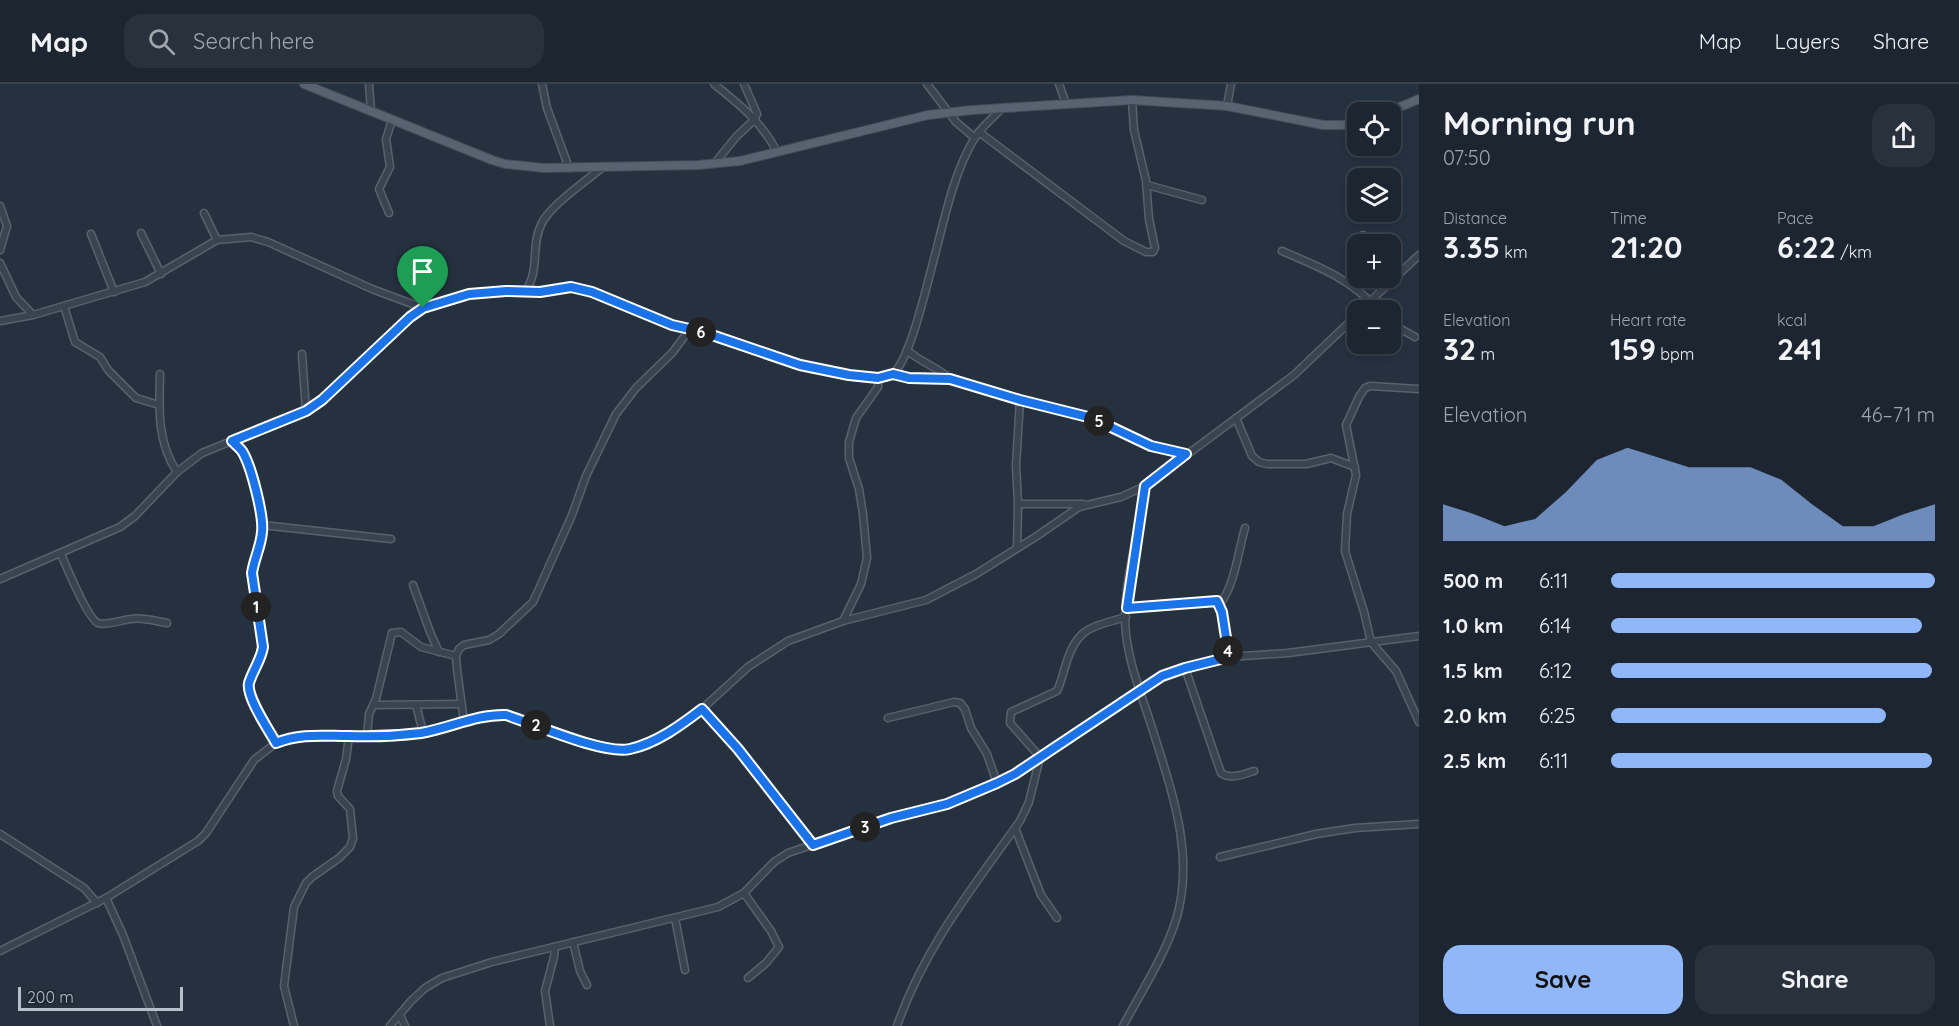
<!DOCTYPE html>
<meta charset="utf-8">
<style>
body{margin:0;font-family:Quicksand,sans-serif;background:#29313c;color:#f1f3f6;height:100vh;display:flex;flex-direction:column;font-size:22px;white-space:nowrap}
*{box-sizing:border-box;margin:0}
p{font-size:20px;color:#a0a5ab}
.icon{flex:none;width:33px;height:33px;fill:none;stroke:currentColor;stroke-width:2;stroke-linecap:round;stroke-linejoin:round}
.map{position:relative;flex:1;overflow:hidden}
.side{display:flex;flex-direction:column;background:#1c2530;width:540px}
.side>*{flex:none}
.fabs{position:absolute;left:1347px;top:18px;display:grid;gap:12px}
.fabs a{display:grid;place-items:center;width:54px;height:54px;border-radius:12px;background:#1c2530;box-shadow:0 3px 9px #0003,0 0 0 2px #3a424c;font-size:30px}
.scale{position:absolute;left:18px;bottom:15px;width:165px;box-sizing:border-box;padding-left:6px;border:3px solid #b7becb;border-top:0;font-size:16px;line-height:21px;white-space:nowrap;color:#b7becb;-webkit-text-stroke:4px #1f2835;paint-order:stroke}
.pin{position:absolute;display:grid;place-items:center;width:51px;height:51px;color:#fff;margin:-62px -26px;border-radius:50% 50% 50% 0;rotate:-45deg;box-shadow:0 0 6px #0007}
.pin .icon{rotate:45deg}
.km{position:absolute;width:30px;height:30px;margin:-15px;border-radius:50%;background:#222;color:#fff;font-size:16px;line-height:30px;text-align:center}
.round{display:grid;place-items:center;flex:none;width:63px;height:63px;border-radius:18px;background:#29313c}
.overview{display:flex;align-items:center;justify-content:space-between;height:102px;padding:0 24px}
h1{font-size:33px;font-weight:700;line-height:45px}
.metrics{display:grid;grid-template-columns:repeat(3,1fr);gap:9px;height:102px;padding:6px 24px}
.metrics div{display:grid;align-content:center}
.metrics b{font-size:30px;font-weight:700}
.metrics small{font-size:16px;font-weight:400}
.metrics p{font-size:16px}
.chart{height:168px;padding:12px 24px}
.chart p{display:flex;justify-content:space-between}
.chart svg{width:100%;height:108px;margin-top:6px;fill:#90b7f7;opacity:.7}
.action{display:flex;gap:12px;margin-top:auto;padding:12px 24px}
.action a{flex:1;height:69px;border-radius:18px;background:#90b7f7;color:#111;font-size:24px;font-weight:700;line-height:69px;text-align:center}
.action a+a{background:#29313c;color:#f1f3f6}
ul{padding:0 24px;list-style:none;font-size:20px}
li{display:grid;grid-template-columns:96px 72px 1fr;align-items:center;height:45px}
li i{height:15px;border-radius:8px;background:#90b7f7}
header{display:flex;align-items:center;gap:36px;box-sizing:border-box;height:84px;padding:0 30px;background:#1c2530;border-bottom:2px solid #3a424c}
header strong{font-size:28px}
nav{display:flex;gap:33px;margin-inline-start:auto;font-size:21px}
.search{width:420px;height:54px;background:#29313c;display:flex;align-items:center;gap:15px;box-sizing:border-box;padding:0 21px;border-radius:18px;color:#a0a5ab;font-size:22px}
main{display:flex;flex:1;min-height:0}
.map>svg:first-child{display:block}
</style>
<header>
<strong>Map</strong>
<div class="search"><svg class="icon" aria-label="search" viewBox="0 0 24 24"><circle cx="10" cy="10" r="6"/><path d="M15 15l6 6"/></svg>Search here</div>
<nav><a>Map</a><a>Layers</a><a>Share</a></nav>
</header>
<main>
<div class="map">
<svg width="1419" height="942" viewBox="0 0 1419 942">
<rect width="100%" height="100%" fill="#263140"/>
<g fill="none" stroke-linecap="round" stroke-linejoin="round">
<g stroke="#58616e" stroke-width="9">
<g id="minor">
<polyline points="369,0 371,27"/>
<polyline points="542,0 547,24 569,84"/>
<path d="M 714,0 C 740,21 761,37 777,68"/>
<polyline points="927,0 956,38 975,54"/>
<polyline points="1059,0 1066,20"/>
<polyline points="1227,22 1231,0"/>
<polyline points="979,48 1124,157 1146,168 1153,168 1155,164 1149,135 1146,97 1134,46 1132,16"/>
<polyline points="715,79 736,53 754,36 757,30 744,0"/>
<polyline points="1147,101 1202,116"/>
<polyline points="0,122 7,142 0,166"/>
<polyline points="204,129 217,156"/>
<polyline points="389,129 379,105 390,83 386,55 392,36"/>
<polyline points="141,149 161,190"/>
<polyline points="91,150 114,208"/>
<polyline points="1363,151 1369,160"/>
<path d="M 1282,167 C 1322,184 1348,194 1379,226"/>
<polyline points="0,179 16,213 33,231"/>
<path d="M 525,208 C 541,184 530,164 541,141 C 548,123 587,96 603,83"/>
<polyline points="64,222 75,258 100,273 108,286 136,314 159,321"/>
<polyline points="1361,226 1419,171"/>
<polyline points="0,237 33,231 145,198 217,156 251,153 268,158 372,205 423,224"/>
<polyline points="1390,239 1415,253"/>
<path d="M 907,266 C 920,278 937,283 949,294"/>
<polyline points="302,270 306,327"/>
<path d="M 160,290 C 159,324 157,359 177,388"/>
<polyline points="893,290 909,293 950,295 1020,316 1074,329 1092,334 1151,362 1186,370"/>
<polyline points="1419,305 1370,302 1365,304 1359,313 1346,341 1356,391 1347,430 1345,467 1364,528 1371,558 1396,587 1419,638"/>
<polyline points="1236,334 1252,372 1259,378 1267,380 1306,380 1331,374 1355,383"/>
<path d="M 232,357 C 235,360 239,363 241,367 C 251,381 264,431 262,448 C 261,462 254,475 252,489 L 263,563 C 261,576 253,586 249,599 C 246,613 269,646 276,659"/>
<polyline points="1018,420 1083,420"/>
<polyline points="262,441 391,455"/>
<polyline points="1017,464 1018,420 1016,381 1020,316"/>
<path d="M 61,470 C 66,482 88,535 98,539 C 107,542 121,536 131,535 C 143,533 155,537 167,539"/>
<path d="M 0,495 L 120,443 L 135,432 L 177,388 L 202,369 L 306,327 L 322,316 L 410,233 C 436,215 471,208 502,207 C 515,207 527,209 540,208 C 554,207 566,203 581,204 C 613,214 642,231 674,241 C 684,244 695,246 705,249 C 735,258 869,310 893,290 C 911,274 928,196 935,171 C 945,132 954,89 974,55 C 981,43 993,34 1002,24"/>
<polyline points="413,501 430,548 439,568"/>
<path d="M 1220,520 C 1235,500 1238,468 1245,444"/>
<polyline points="1127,524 1217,517 1222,528 1229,573"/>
<polyline points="843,537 861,500 867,474 863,430 859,405 849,374 849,358 856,334 878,303 878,294"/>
<path d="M 1185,584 L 1221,689 C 1230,696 1244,690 1254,687"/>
<polyline points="374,621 461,620"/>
<polyline points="416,621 423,648"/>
<polyline points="702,625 738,665 813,761"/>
<polyline points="888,634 954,618 960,619 965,625 971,644 987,670 997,699"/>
<polyline points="464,638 457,585 456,572 459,565 464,561 489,556 499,550 533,518 572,431 586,392 616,330 636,304 672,269 690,245"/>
<polyline points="367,652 369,630 376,615 392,549 401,548 421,563 456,572"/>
<polyline points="1015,744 1041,811 1057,834"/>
<polyline points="0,750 84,804 97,819"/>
<polyline points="1220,773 1316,750 1355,744 1419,740"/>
<polyline points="744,809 771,847 779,863 766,879 748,894"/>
<polyline points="106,814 123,851 157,942"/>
<polyline points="675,834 685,886"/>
<polyline points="573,858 580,887 587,901"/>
<path d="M 0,867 L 106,814 L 198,757 L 206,749 L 254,676 L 276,659 L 299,652 C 339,652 380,655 420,649 C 449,644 477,630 506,631 L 606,664 L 619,666 L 631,665 L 658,655 L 702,625 L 748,583 L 788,557 L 843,537 L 926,516 L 976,490 L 1037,452 L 1079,423 L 1121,413 L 1145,402 L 1294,291 L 1358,230"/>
<polyline points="400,931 405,942"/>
<polyline points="294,942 284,902 294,823 306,799 312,793 339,774 350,763 353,754 350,725 338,712 337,707 346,675 349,652"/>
<polyline points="390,942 411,917 425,904 442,894 492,878 718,823 744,809 774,778 788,769 891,734 965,714 997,699 1015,690 1155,596 1172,588 1229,573 1288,569 1419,552"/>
<polyline points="550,942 545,907 554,873 555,863"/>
<path d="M 897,942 C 924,864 973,803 1020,737 L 1029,718 L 1040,673 L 1010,639 L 1011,628 L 1057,607 C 1061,599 1063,589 1066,580 C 1077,543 1092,543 1126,533"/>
<path d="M 1123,942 C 1141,908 1164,873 1176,836 C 1195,773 1173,711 1154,650 C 1144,617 1130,585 1126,550 C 1121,501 1140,450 1145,402"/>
</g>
</g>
<g stroke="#444c59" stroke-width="10">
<g id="major">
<polyline points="304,0 492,76 505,80 544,84 698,81 740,77 928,31 972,26 1132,16 1227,22 1323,41 1342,41 1358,38"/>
<polyline points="1388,28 1419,15"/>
</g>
</g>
<use href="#minor" stroke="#3a4350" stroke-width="6"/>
<use href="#major" stroke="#586270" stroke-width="8"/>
</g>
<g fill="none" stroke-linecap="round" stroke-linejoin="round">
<g stroke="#fff" stroke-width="12">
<path id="route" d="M 571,203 L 592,208 L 672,241 L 703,248 L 800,281 L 849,291 L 878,294 L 893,290 L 909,294 L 950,295 L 1020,316 L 1092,334 L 1151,362 L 1186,370 L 1145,402 L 1127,524 L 1217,517 L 1222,528 L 1229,573 L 1185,584 L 1162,592 L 1015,690 L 997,699 L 947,720 L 891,734 L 813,761 L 738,665 L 702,625 C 681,641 657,659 630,665 C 604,671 534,640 506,631 C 477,630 450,644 421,649 C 397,652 373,653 348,652 C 323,652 300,649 276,659 C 269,646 246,613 249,599 C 253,586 261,576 263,563 L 252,489 C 254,475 261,462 262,448 C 264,432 251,381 242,367 C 239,363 235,360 232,357 L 306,327 L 322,316 L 410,233 L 423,224 L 469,210 L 506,207 L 540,208 Z"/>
</g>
<use href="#route" stroke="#1a73e8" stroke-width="8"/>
</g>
</svg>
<div class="fabs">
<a><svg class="icon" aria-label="locate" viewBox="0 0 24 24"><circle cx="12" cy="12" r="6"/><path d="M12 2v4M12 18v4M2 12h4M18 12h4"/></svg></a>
<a><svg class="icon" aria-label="layers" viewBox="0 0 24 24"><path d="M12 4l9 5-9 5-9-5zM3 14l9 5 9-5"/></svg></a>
<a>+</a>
<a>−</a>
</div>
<div class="scale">200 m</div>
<div class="pin" style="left:423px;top:224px;background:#1e9e55"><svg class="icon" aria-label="arrive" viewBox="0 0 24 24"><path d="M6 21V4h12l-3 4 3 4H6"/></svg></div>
<b class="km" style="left:256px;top:523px">1</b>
<b class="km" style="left:536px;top:641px">2</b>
<b class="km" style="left:865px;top:743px">3</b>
<b class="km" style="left:1228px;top:567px">4</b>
<b class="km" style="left:1099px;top:337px">5</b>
<b class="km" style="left:701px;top:248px">6</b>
</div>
<section class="side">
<div class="overview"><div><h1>Morning run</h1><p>07:50</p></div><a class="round"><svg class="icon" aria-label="share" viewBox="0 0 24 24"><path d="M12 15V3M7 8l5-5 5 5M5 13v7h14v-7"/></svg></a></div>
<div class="metrics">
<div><p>Distance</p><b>3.35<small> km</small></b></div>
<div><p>Time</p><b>21:20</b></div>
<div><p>Pace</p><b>6:22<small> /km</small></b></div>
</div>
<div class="metrics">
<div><p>Elevation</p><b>32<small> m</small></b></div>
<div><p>Heart rate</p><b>159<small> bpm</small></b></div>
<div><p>kcal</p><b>241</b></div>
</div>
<div class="chart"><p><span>Elevation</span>46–71 m</p>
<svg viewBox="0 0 160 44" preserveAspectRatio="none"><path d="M0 44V29L10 33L20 38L30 35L40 24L50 11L60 6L70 10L80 14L90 14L100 14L110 19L120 29L130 38L140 38L150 33L160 29V44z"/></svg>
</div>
<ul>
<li><b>500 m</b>6:11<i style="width:100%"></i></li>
<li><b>1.0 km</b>6:14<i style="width:96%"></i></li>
<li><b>1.5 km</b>6:12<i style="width:99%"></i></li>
<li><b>2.0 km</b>6:25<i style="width:85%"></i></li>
<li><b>2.5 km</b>6:11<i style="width:99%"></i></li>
</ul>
<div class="action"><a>Save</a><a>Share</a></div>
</section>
</main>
